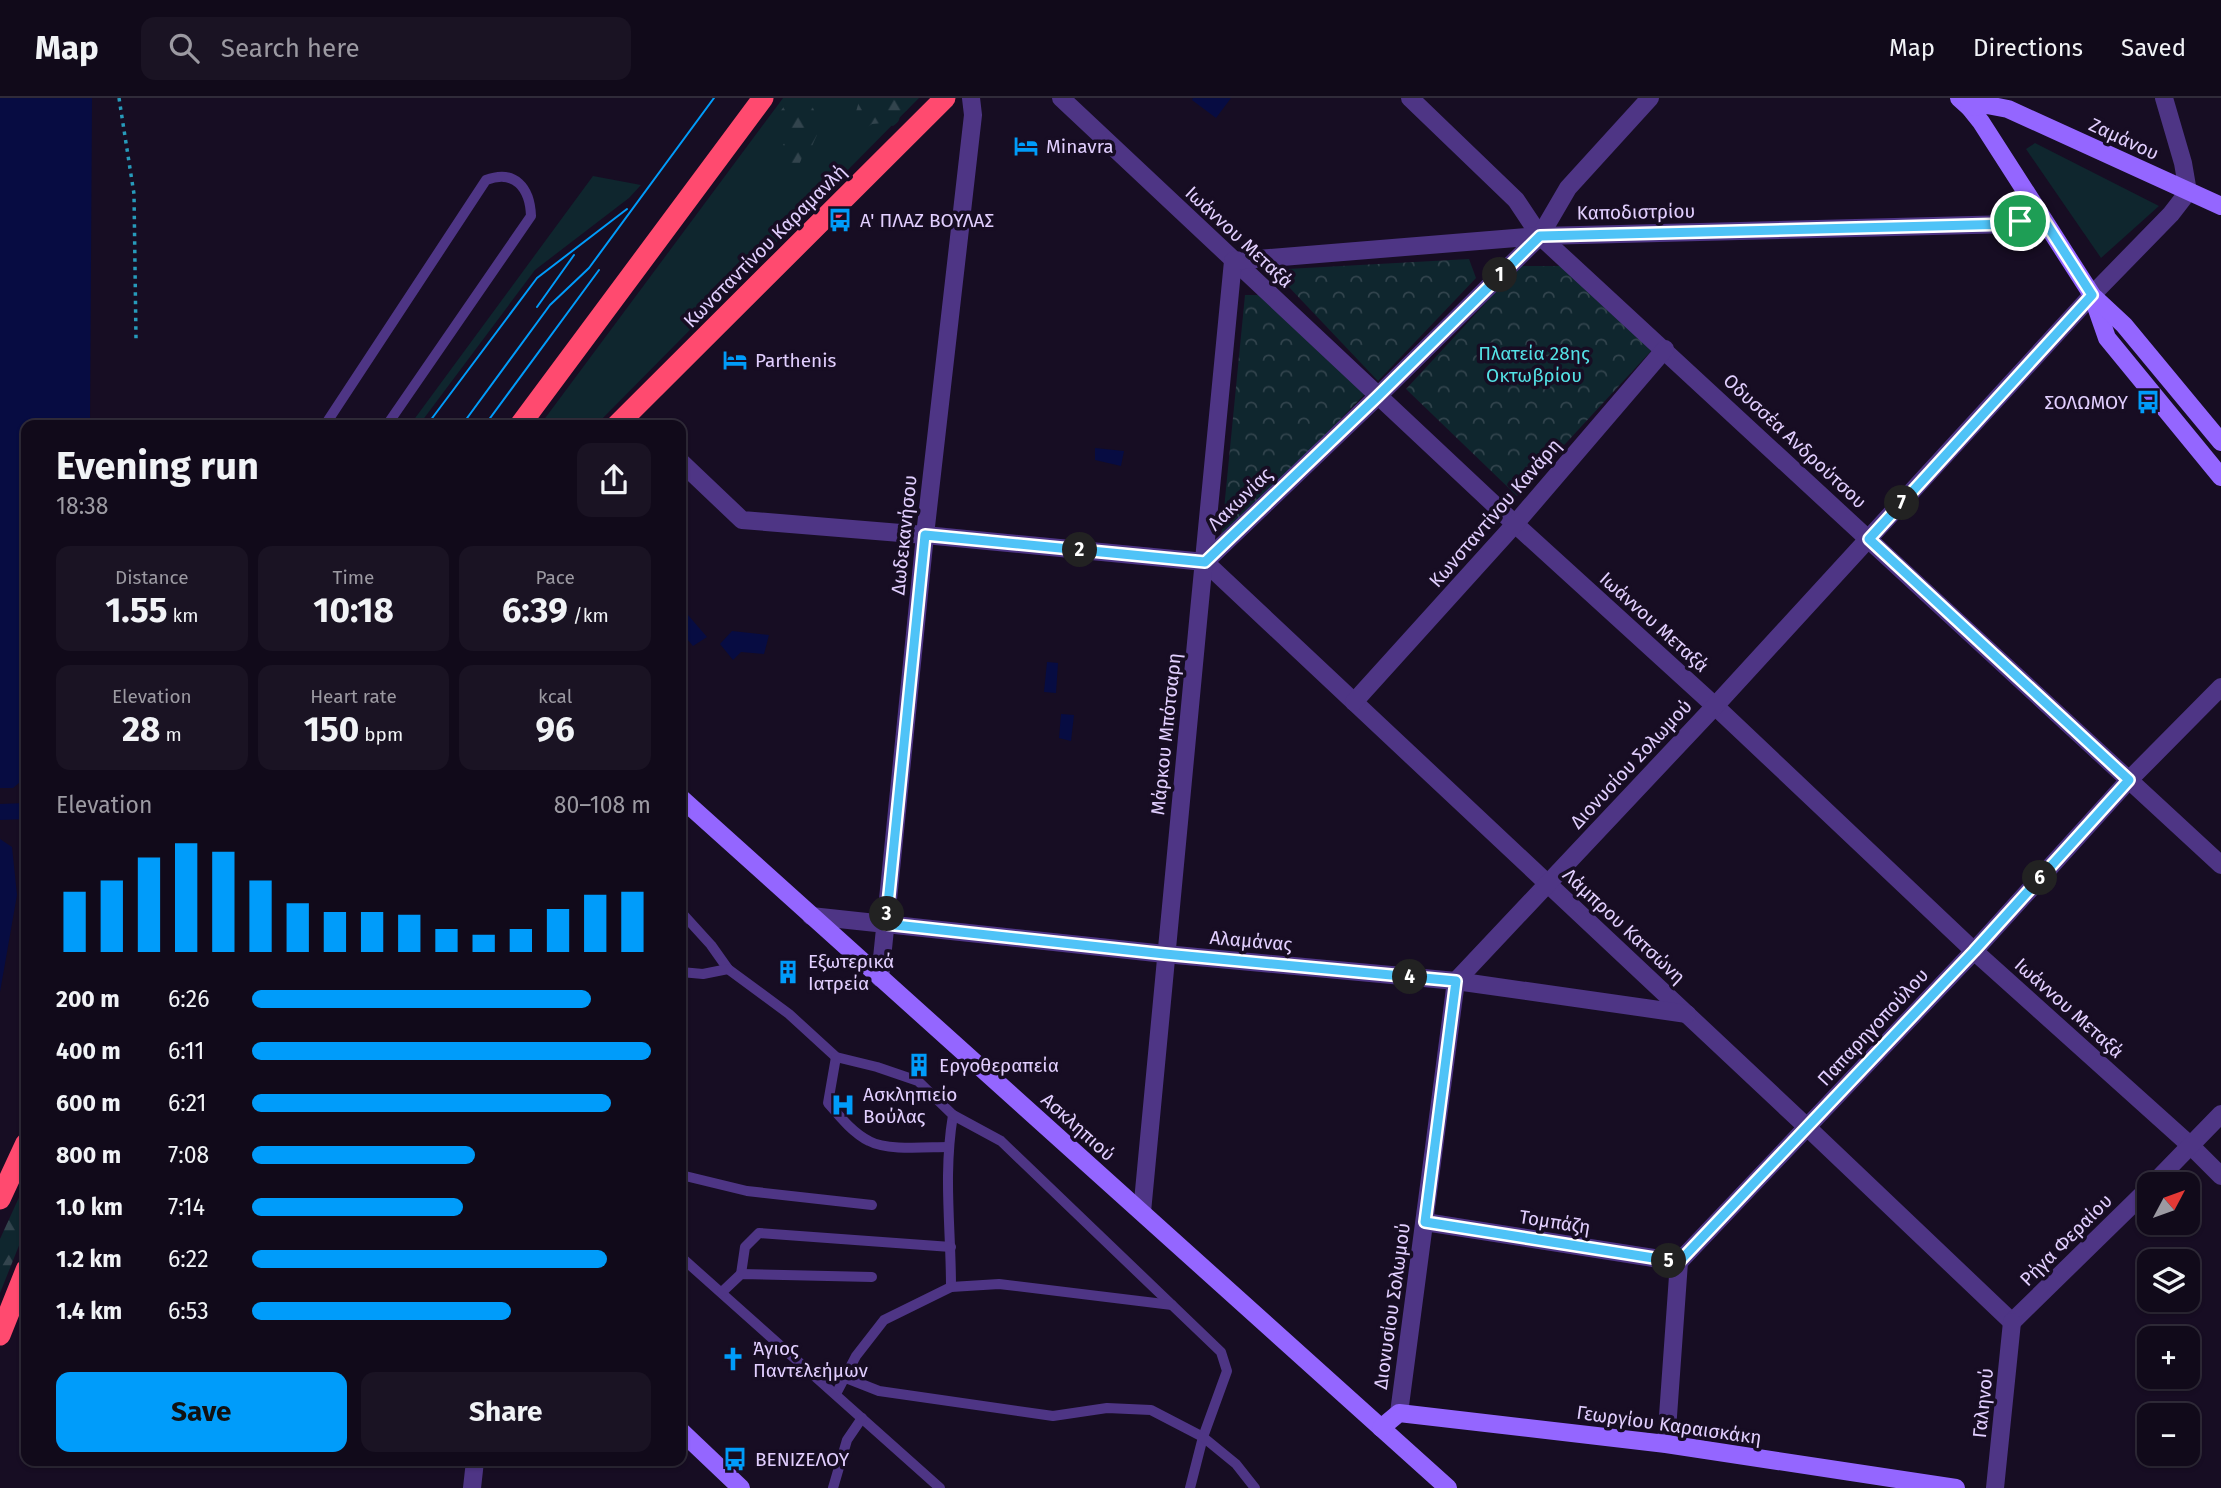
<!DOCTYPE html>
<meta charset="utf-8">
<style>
body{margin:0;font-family:"Fira Sans",sans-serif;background:#1a1323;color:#f1f3f6;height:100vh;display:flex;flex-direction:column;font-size:26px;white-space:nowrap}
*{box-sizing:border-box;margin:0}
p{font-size:23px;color:#9c9aa2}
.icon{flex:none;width:38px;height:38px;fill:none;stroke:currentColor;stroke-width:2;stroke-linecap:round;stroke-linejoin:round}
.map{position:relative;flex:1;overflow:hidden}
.side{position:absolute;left:21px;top:322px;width:665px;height:1046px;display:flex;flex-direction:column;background:#110a1a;border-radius:14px;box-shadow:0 2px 5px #0004,0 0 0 2px #302b39}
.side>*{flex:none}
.needle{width:46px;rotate:49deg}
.controls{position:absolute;left:2137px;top:1074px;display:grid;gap:14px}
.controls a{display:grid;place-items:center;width:63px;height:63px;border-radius:14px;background:#110a1a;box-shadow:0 2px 5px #0004,0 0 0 2px #302b39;font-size:35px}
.pin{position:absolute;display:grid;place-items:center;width:60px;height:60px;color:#fff;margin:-30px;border:4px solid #fff;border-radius:50%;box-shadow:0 2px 7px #0007}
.km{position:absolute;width:35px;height:35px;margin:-18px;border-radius:50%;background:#222;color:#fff;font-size:19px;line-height:35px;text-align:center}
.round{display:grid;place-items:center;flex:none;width:74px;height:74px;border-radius:14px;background:#1a1323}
.head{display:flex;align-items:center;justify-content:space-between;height:119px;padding:0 35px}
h1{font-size:38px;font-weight:700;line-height:52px}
.metrics{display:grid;grid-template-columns:repeat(3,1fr);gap:10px;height:119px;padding:7px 35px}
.metrics div{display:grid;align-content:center;border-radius:14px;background:#1a1323;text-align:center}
.metrics b{font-size:35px;font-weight:700}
.metrics small{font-size:19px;font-weight:400}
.metrics p{font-size:19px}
.chart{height:196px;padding:14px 35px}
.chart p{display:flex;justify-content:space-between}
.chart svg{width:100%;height:126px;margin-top:7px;stroke:#009cfa;stroke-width:6}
.button{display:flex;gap:14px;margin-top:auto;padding:14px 35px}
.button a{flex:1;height:80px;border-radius:14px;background:#009cfa;color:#111;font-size:28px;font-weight:700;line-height:80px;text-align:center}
.button a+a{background:#1a1323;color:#f1f3f6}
ul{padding:0 35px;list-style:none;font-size:23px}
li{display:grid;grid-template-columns:112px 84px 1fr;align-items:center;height:52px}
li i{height:18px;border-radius:9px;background:#009cfa}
header{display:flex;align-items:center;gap:42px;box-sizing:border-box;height:98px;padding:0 35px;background:#110a1a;border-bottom:2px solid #302b39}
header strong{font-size:33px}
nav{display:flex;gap:38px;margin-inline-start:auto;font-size:24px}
.search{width:490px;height:63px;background:#1a1323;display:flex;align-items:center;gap:18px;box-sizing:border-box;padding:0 24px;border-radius:14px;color:#9c9aa2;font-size:26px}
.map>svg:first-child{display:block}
</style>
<header>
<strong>Map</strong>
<div class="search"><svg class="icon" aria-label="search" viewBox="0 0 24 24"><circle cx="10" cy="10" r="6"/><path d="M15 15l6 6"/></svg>Search here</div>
<nav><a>Map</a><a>Directions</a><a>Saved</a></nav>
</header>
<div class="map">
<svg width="2221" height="1390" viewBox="0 0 2221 1390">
<defs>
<pattern id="forest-firs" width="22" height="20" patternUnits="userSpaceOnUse" patternTransform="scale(1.75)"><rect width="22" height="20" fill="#0f262e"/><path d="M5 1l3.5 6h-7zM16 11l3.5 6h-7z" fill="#32444d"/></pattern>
<pattern id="park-crowns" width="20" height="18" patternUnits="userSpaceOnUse" patternTransform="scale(1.75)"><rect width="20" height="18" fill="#0f262e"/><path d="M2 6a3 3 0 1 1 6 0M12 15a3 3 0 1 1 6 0" fill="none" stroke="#32444d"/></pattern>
</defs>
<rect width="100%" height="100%" fill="#170d23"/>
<g fill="#0f262e">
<polygon points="783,0 919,0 596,327 540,327"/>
<polygon points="2035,45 2159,108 2101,160 2026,51"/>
<polygon points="593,78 641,87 629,100 535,172 419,327 410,327"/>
</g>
<g fill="url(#forest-firs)">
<path d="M 860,0 L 908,0 L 910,8 L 906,13 L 897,14 C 902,20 899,24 893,28 L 883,25 L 872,26 L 864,32 L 858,28 L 855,17 Z"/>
<polygon points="796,3 800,5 803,11 810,8 813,10 821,28 812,48 803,57 799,67 790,68 787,62 788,55 783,47 785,44 782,36 783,31 786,29 787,24 779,15 786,6"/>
<polygon points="26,1084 26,1130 0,1195 0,1141"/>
</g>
<g fill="url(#park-crowns)">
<polygon points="1469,161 1476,180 1378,283 1287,187 1287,171"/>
<polygon points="1520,168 1563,168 1652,252 1517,398 1406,291"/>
<polygon points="1245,197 1259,197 1366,295 1221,442"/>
</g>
<g fill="#070c42">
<polygon points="0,0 92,0 90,327 26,327 26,679 13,690 0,690"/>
<polygon points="1193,0 1231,0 1216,20 1192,2"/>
<polygon points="1095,350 1124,353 1121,368 1095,362"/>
<polygon points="681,509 707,539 693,548 681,534"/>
<polygon points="732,533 769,537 764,556 741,554 733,562 720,546"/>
<polygon points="1047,564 1058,565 1056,595 1044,594"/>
<polygon points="1061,616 1074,617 1071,643 1059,640"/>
<polygon points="26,705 26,721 0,722 0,706"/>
<polygon points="0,741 12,749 17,797 0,894"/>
</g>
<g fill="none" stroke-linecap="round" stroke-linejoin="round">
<polyline stroke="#279bbb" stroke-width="3.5" stroke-dasharray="3.5 5" stroke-linecap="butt" points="119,0 134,96 136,241"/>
<g stroke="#4e3585" stroke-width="10">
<path d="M 325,327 L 486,82 C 515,71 530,90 531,118 L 387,327"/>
<path d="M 681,814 L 711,847 L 728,871 L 789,916 L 836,959 L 877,969 L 918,983 L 953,1017 C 943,1077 951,1130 951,1189 L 884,1222 L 856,1258 L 836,1296"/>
<polyline points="681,874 703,876 728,871"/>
<path d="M 836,959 L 828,1005 C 840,1019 853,1035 869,1043 C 887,1053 927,1049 948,1049"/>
<polyline points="953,1017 1001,1043 1221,1254 1227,1273 1203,1339 1190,1390"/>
<polyline points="681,1077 747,1093 872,1107"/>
<polyline points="681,1159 940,1390"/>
<polyline points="741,1176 745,1149 759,1135 951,1149"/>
<polyline points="951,1189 999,1186 1172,1207"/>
<polyline points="722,1194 741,1176 872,1179"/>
<polyline points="846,1280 879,1293 1053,1318 1107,1310 1151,1312 1203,1339 1236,1366 1255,1390"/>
<polyline points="833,1390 847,1342 862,1320"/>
</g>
<g stroke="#4e3585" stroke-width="18">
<polyline points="1061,0 1515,426 1715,608 1974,853 2191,1048 2221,1078"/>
<polyline points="1410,0 1516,102 1540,138 2221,767"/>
<polyline points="681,364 742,422 925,437 1205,464 1378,298 1540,138 1568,90 1650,0"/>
<polyline points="1205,464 1807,1029 2012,1224"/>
<polyline points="1354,604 1515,426 1665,251"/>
<polyline points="811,818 1165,856 1456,883 1687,916"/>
<polyline points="880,880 925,437 973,17 971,0"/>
<polyline points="2152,1087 2221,1016"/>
<path d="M 1142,1114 C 1170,797 1203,480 1233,163 L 1540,138 L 2011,126 L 2040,116"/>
<polyline points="1425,1124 1679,1164"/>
<polyline points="2012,1224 2149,1090"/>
<polyline points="1399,1315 1456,883 1715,608 2092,197 2171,116 2188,94 2183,65 2164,0"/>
<polyline points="1666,1346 1679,1164 1974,853 2129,682 2221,589"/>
<polyline points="472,1390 475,1363"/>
<polyline points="1995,1390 2012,1224"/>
</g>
<g stroke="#9466ff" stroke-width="18">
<polyline points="1959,0 1969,9 1981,24 2092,197 2107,240 2221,379"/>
<polyline points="1969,9 1987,7 2008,11 2221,108"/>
<polyline points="2095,200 2124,227 2221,344"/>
<polyline points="681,700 1448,1390"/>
<polyline points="1381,1330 1399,1315 1666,1346 1956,1390"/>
<polyline points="681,1333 741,1390"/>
</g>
<g stroke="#ff4a6f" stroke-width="21">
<polyline points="520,327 763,0"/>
<polyline points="617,327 945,0"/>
<polyline points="0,1101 26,1045"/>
<polyline points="0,1237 26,1172"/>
</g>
<g stroke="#009cfa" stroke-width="2">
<polyline points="537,209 574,157"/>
<polyline points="427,327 537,180 627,111"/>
<polyline points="462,327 550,207 589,170 714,0"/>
<polyline points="485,327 599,172"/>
</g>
</g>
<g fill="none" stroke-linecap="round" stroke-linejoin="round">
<g stroke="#fff" stroke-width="14">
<polygon id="route" points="2040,116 2092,197 1869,441 2129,682 1974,853 1679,1164 1425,1124 1456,883 1165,856 886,826 925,437 1205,464 1378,298 1540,138 2011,126"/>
</g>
<use href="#route" stroke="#4fc3f7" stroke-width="9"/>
</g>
<defs>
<g id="hotel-bare" transform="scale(1.89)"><path d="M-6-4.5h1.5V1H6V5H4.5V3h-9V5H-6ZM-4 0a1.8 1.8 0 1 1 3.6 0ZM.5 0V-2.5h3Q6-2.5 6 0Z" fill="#009cfa" stroke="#170d23" stroke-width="2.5" paint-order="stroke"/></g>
<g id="bus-bare" transform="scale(1.89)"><path d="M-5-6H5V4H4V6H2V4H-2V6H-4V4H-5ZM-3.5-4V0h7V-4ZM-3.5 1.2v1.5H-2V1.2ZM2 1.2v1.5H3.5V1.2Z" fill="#009cfa" stroke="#170d23" stroke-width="2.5" paint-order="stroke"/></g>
<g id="building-bare" transform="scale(1.89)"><path d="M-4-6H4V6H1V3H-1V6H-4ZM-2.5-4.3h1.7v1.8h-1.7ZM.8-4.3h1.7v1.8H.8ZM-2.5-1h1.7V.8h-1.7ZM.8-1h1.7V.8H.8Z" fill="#009cfa" stroke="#170d23" stroke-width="2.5" paint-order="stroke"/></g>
<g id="hospital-bare" transform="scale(1.89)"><path d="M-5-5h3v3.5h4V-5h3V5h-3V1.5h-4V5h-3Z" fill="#009cfa" stroke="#170d23" stroke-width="2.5" paint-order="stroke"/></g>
<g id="church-bare" transform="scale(1.89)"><path d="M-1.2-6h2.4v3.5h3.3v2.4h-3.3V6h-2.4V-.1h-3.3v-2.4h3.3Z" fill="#009cfa" stroke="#170d23" stroke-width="2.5" paint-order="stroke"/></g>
</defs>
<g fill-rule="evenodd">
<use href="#hotel-bare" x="1026" y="48"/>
<use href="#bus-bare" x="840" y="122"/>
<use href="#hotel-bare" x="735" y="262"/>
<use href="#bus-bare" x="2148" y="304"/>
<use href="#building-bare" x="788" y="874"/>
<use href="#building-bare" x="919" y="967"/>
<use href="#hospital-bare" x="843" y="1007"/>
<use href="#church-bare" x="733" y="1261"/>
<use href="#bus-bare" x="735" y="1361"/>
</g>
<g text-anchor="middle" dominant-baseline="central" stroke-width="7" stroke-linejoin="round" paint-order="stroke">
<g font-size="19" fill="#e2cfff" stroke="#170d23">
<text transform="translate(2124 41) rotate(25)">Ζαμάνου</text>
<text transform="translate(1636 114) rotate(-1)">Καποδιστρίου</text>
<text transform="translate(1239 139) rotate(43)">Ιωάννου Μεταξά</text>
<text transform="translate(765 148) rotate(-45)">Κωνσταντίνου Καραμανλή</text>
<text transform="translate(1795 343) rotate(43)">Οδυσσέα Ανδρούτσου</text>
<text transform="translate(1240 401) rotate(-44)">Λακωνίας</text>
<text transform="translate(1495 415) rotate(-49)">Κωνσταντίνου Κανάρη</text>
<text transform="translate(904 437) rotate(-84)">Δωδεκανήσου</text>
<text transform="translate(1654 524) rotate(42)">Ιωάννου Μεταξά</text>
<text transform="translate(1166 636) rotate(-84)">Μάρκου Μπότσαρη</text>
<text transform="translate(1631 666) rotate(-47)">Διονυσίου Σολωμού</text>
<text transform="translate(1624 828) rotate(43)">Λάμπρου Κατσώνη</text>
<text transform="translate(1251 843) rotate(5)">Αλαμάνας</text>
<text transform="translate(2069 910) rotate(42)">Ιωάννου Μεταξά</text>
<text transform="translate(1873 929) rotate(-47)">Παπαρηγοπούλου</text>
<text transform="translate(1078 1029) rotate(42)">Ασκληπιού</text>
<text transform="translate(1555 1124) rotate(9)">Τομπάζη</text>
<text transform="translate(2066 1142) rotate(-45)">Ρήγα Φεραίου</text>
<text transform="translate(1392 1208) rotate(-82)">Διονυσίου Σολωμού</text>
<text transform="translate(1983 1305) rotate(-84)">Γαληνού</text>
<text transform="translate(1669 1327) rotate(8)">Γεωργίου Καραισκάκη</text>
</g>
<g font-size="19" fill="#e2cfff" stroke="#170d23" text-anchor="start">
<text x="1046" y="48">Minavra</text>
<text x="860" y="122">Α' ΠΛΑΖ ΒΟΥΛΑΣ</text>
<text x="755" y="262">Parthenis</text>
<text x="2128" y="304" text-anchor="end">ΣΟΛΩΜΟΥ</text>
<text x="808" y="863">Εξωτερικά<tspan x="808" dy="22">Ιατρεία</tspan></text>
<text x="939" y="967">Εργοθεραπεία</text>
<text x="863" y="996">Ασκληπιείο<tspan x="863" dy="22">Βούλας</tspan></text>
<text x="753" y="1250">Άγιος<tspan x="753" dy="22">Παντελεήμων</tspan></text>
<text x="755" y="1361">ΒΕΝΙΖΕΛΟΥ</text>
</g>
<g font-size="19" fill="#54e2e6" stroke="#170d23">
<text x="1534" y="255">Πλατεία 28ης<tspan x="1534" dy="22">Οκτωβρίου</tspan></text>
</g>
</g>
</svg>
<div class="controls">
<a><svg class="needle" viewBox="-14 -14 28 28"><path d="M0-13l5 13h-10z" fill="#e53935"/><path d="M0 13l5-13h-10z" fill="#9c9aa2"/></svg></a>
<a><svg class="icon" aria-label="layers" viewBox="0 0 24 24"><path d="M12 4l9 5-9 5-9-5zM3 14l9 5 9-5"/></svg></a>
<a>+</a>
<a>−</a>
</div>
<div class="pin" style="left:2020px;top:123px;background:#1e9e55"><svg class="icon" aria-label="arrive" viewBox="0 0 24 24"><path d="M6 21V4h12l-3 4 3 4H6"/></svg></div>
<b class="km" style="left:1500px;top:177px">1</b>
<b class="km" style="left:1080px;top:452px">2</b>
<b class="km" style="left:887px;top:816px">3</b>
<b class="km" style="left:1410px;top:879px">4</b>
<b class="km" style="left:1669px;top:1163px">5</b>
<b class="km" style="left:2040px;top:780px">6</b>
<b class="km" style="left:1902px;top:405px">7</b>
<section class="side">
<div class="head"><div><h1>Evening run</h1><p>18:38</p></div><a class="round"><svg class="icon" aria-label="share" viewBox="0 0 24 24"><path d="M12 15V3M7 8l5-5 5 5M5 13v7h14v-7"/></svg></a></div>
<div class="metrics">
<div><p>Distance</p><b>1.55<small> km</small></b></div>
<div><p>Time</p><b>10:18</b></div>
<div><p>Pace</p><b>6:39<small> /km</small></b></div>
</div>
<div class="metrics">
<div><p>Elevation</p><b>28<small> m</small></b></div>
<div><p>Heart rate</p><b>150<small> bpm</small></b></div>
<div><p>kcal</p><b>96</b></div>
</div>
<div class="chart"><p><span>Elevation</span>80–108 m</p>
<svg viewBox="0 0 160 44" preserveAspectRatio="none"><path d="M5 44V23M15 44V19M25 44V11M35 44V6M45 44V9M55 44V19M65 44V27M75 44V30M85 44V30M95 44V31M105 44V36M115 44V38M125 44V36M135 44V29M145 44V24M155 44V23"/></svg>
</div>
<ul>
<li><b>200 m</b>6:26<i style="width:85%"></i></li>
<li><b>400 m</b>6:11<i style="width:100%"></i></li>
<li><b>600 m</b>6:21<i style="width:90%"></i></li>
<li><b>800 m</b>7:08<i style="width:56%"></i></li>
<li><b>1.0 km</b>7:14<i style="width:53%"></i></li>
<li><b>1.2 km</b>6:22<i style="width:89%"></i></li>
<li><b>1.4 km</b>6:53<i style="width:65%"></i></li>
</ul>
<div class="button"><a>Save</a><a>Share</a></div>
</section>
</div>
